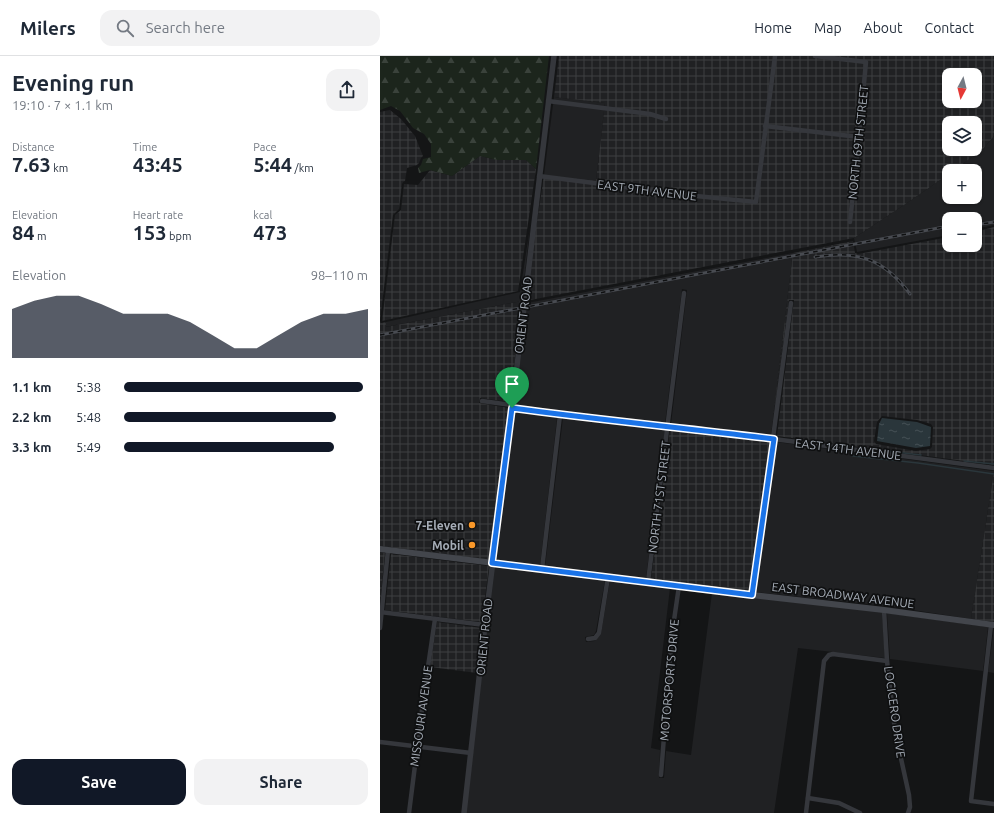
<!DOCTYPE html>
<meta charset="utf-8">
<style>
body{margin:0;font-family:Ubuntu,sans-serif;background:#f2f2f3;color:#1f2937;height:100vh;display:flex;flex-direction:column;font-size:15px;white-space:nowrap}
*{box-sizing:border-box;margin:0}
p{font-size:13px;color:#747a83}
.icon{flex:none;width:22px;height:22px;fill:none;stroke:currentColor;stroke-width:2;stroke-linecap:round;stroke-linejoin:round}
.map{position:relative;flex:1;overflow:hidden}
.sheet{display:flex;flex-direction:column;background:#fff;width:380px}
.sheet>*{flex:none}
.needle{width:26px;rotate:187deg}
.buttons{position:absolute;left:562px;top:12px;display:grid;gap:8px}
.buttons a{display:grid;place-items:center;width:40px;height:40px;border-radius:8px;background:#fff;box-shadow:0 1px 3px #0004;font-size:20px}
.pin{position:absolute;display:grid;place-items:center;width:34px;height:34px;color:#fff;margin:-41px -17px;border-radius:50% 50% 50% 0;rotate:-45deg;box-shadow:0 0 4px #0007}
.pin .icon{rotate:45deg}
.round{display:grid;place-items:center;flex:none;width:42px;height:42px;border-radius:12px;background:#f2f2f3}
.summary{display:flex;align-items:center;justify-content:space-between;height:68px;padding:0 12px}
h1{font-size:22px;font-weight:700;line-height:30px}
.figures{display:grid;grid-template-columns:repeat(3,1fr);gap:6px;height:68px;padding:4px 12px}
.figures div{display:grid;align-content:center}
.figures b{font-size:20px;font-weight:700}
.figures small{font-size:11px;font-weight:400}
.figures p{font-size:11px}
.chart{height:112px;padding:8px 12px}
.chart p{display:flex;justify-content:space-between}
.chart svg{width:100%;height:72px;margin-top:4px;fill:#111827;opacity:.7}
.action{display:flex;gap:8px;margin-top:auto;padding:8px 12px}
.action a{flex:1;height:46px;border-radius:12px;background:#111827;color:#fff;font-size:16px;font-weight:700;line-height:46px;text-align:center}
.action a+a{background:#f2f2f3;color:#1f2937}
ul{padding:0 12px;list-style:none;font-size:13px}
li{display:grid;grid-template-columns:64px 48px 1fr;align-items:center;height:30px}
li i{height:10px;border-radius:5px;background:#111827}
header{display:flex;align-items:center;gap:24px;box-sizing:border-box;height:56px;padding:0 20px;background:#fff;border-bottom:1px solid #e0e1e3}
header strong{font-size:19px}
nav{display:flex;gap:22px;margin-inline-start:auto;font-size:14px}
.search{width:280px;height:36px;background:#f2f2f3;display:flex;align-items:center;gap:10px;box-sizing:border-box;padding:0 14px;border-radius:12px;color:#747a83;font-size:15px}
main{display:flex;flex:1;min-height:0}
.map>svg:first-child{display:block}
</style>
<header>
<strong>Milers</strong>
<div class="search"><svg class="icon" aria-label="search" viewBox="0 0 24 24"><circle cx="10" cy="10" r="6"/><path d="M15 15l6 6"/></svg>Search here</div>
<nav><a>Home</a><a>Map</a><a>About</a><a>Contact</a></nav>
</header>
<main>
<section class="sheet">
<div class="summary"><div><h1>Evening run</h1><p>19:10 · 7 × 1.1 km</p></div><a class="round"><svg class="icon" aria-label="share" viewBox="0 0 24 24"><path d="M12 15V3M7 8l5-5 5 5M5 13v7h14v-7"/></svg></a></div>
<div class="figures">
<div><p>Distance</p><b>7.63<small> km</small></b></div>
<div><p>Time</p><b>43:45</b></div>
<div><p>Pace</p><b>5:44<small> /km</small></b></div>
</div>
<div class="figures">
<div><p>Elevation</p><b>84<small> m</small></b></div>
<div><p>Heart rate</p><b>153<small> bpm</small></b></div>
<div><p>kcal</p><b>473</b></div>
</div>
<div class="chart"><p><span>Elevation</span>98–110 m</p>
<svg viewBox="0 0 160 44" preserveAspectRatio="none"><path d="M0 44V14L10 9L20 6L30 6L40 11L50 17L60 17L70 17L80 22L90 30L100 38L110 38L120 30L130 22L140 17L150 17L160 14V44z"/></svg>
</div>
<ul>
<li><b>1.1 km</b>5:38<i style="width:98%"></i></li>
<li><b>2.2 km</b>5:48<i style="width:87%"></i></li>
<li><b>3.3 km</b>5:49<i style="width:86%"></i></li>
</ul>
<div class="action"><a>Save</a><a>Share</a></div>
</section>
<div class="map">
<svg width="614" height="757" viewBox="0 0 614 757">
<defs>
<pattern id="industrial-grid" width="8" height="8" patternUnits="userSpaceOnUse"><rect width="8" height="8" fill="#202123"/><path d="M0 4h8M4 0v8" fill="none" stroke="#3d3f41"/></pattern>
<pattern id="forest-firs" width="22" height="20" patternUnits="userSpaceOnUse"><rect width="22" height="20" fill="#1c251c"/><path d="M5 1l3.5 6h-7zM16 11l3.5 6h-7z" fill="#3a423b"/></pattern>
<pattern id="water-ripples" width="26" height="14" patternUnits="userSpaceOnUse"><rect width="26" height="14" fill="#2a363b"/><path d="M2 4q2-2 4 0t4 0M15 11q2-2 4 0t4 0" fill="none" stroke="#465055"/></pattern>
</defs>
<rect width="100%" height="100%" fill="#141516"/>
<g fill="#202123">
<polygon points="174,41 225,47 216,125 164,119"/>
<polygon points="614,80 614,169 595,173 595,163 569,163 569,179 477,196 474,182 524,149 569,118 569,141 595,141 595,115 573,115 603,93"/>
<polygon points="150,171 142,245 5,271 6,266 140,236"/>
<polygon points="413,197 391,379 291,368 307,234 302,233 285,367 202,359 135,350 147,247"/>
<polygon points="134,356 177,362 160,510 115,505"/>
<polygon points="183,362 285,373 266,522 165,511"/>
<polygon points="396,386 614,415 591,563 507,550 375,536"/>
<polygon points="114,510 225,524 216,575 214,579 205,581 206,586 215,585 221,578 230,524 290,532 271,692 280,694 279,722 284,722 286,695 311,699 332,537 502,556 505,602 418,592 394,757 86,757"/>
<polygon points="507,557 608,571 603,615 510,603"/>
<polygon points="614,572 614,617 608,616"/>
</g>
<g fill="url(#industrial-grid)" fill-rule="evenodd">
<path d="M 179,0 L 614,0 L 614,80 L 603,93 L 573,115 L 569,115 L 569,118 L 524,149 L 474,182 L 145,245 L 164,119 L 216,125 L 225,47 L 174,41 ZM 569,19 L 595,19 L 595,45 L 569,45 ZM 569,67 L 595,67 L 595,93 L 569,93 Z"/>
<polygon points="10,54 21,63 35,80 43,100 41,102 39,107 37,109 27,112 25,125 23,126 22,128 19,153 13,159 0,264 0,56"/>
<polygon points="100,100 117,104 146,104 156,113 138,235 2,265 15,159 21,154 24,128 38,129 50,114 72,120"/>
<path d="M 614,171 L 614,409 L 397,380 L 414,244 L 409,244 L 391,379 L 413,197 L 473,185 L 475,197 L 478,198 L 569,181 L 569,189 L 595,189 L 595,176 ZM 502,360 L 537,364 L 551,368 L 553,371 L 552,391 L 550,393 L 536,395 L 496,388 L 494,385 L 497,366 Z"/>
<polygon points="142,245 130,346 100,342 99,347 129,352 110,504 0,490 0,265 1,267 6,266 6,271"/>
<polygon points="290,373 391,385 370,536 271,523"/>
<polygon points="614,415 614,566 591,563"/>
<polygon points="0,496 5,497 0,550"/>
<polygon points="11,498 109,510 102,566 5,554"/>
<polygon points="57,566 102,572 97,617 50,611"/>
</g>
<polygon fill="url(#forest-firs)" points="0,0 169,0 156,113 146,104 117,104 100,100 72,120 50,114 39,117 38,112 41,109 43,103 51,101 51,88 44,78 33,72 20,55 11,50 0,54"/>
<polygon fill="url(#water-ripples)" points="502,362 537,366 551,371 550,390 536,392 497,385 499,368"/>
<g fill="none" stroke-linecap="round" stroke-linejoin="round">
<g stroke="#2a363b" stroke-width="1.5">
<polyline points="497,394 541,399"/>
<polyline points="473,400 538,407 614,418"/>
<polyline points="584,405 614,408"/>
</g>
<g stroke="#35373c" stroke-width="4.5">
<polyline points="435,0 486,6 479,81 470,166"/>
<polyline points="168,45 270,58 286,63"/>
<polyline points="385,70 479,81"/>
<polyline points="159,120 316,140 376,146 395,0"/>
<polyline points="102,345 132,349"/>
<polyline points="132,352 201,362 288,370 394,383 614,412"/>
<polyline points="162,513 180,359"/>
<polyline points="268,526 304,237"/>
<polyline points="372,539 411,247"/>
<polyline points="504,554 507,605 515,675 529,739 530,751 528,757"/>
<polyline points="0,556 105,569"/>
<polyline points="611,569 591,745 614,748"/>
<polyline points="0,572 8,494"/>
<polyline points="208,583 215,582 219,577 228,521"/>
<polyline points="0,686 91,697"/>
<polyline points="281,719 292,578 299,530"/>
<polyline points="428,742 459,747 480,757"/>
<polyline points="29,757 44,638 55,563"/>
<polyline points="426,757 444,605 449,599 453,598 507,605"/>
</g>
<polyline stroke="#35373c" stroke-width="5.5" points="84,757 105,569 130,369 174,0"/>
<polyline stroke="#43464c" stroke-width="6" points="0,493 372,539 504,554 614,569"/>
<g stroke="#484b51" stroke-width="3">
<g id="rail">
<polyline points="595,169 614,166"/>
<path d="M 435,201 C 478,194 504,203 530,238"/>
<polyline points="0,279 569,170"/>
</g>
</g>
<use href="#rail" stroke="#0f1011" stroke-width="1.5" stroke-dasharray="4.5" stroke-linecap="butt"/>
</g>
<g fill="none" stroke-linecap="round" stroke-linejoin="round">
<g stroke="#fff" stroke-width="8">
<path id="route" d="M 132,352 C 219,364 306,372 394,383 L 372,539 L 112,507 Z"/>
</g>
<use href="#route" stroke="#1a73e8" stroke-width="5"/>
</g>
<g fill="#fa9829" stroke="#0f1011" stroke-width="1.5">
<circle cx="92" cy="469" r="4"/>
<circle cx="92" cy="489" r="4"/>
</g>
<g text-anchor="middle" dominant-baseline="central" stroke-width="3.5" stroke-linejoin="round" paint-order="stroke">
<g font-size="12" fill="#a6adb7" stroke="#0f1011">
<text transform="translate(478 86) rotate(-84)">NORTH 69TH STREET</text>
<text transform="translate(267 134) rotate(7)">EAST 9TH AVENUE</text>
<text transform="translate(143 259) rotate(-83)">ORIENT ROAD</text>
<text transform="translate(468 393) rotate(7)">EAST 14TH AVENUE</text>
<text transform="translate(279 441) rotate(-83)">NORTH 71ST STREET</text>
<text transform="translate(463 539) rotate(7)">EAST BROADWAY AVENUE</text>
<text transform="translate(104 581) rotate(-84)">ORIENT ROAD</text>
<text transform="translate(289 624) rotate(-85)">MOTORSPORTS DRIVE</text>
<text transform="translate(515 656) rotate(82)">LOCICERO DRIVE</text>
<text transform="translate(41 660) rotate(-82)">MISSOURI AVENUE</text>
</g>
<g font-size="12" font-weight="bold" fill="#a6adb7" stroke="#0f1011" text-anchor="end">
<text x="84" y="469">7-Eleven</text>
<text x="84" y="489">Mobil</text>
</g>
</g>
</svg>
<div class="buttons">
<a><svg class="needle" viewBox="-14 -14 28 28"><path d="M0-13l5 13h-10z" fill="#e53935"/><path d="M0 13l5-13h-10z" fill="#747a83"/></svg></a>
<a><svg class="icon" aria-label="layers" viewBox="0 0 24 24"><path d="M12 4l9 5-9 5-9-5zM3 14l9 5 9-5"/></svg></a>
<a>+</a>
<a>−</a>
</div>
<div class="pin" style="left:132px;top:352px;background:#1e9e55"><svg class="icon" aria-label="arrive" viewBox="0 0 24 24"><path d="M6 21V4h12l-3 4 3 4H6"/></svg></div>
</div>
</main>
